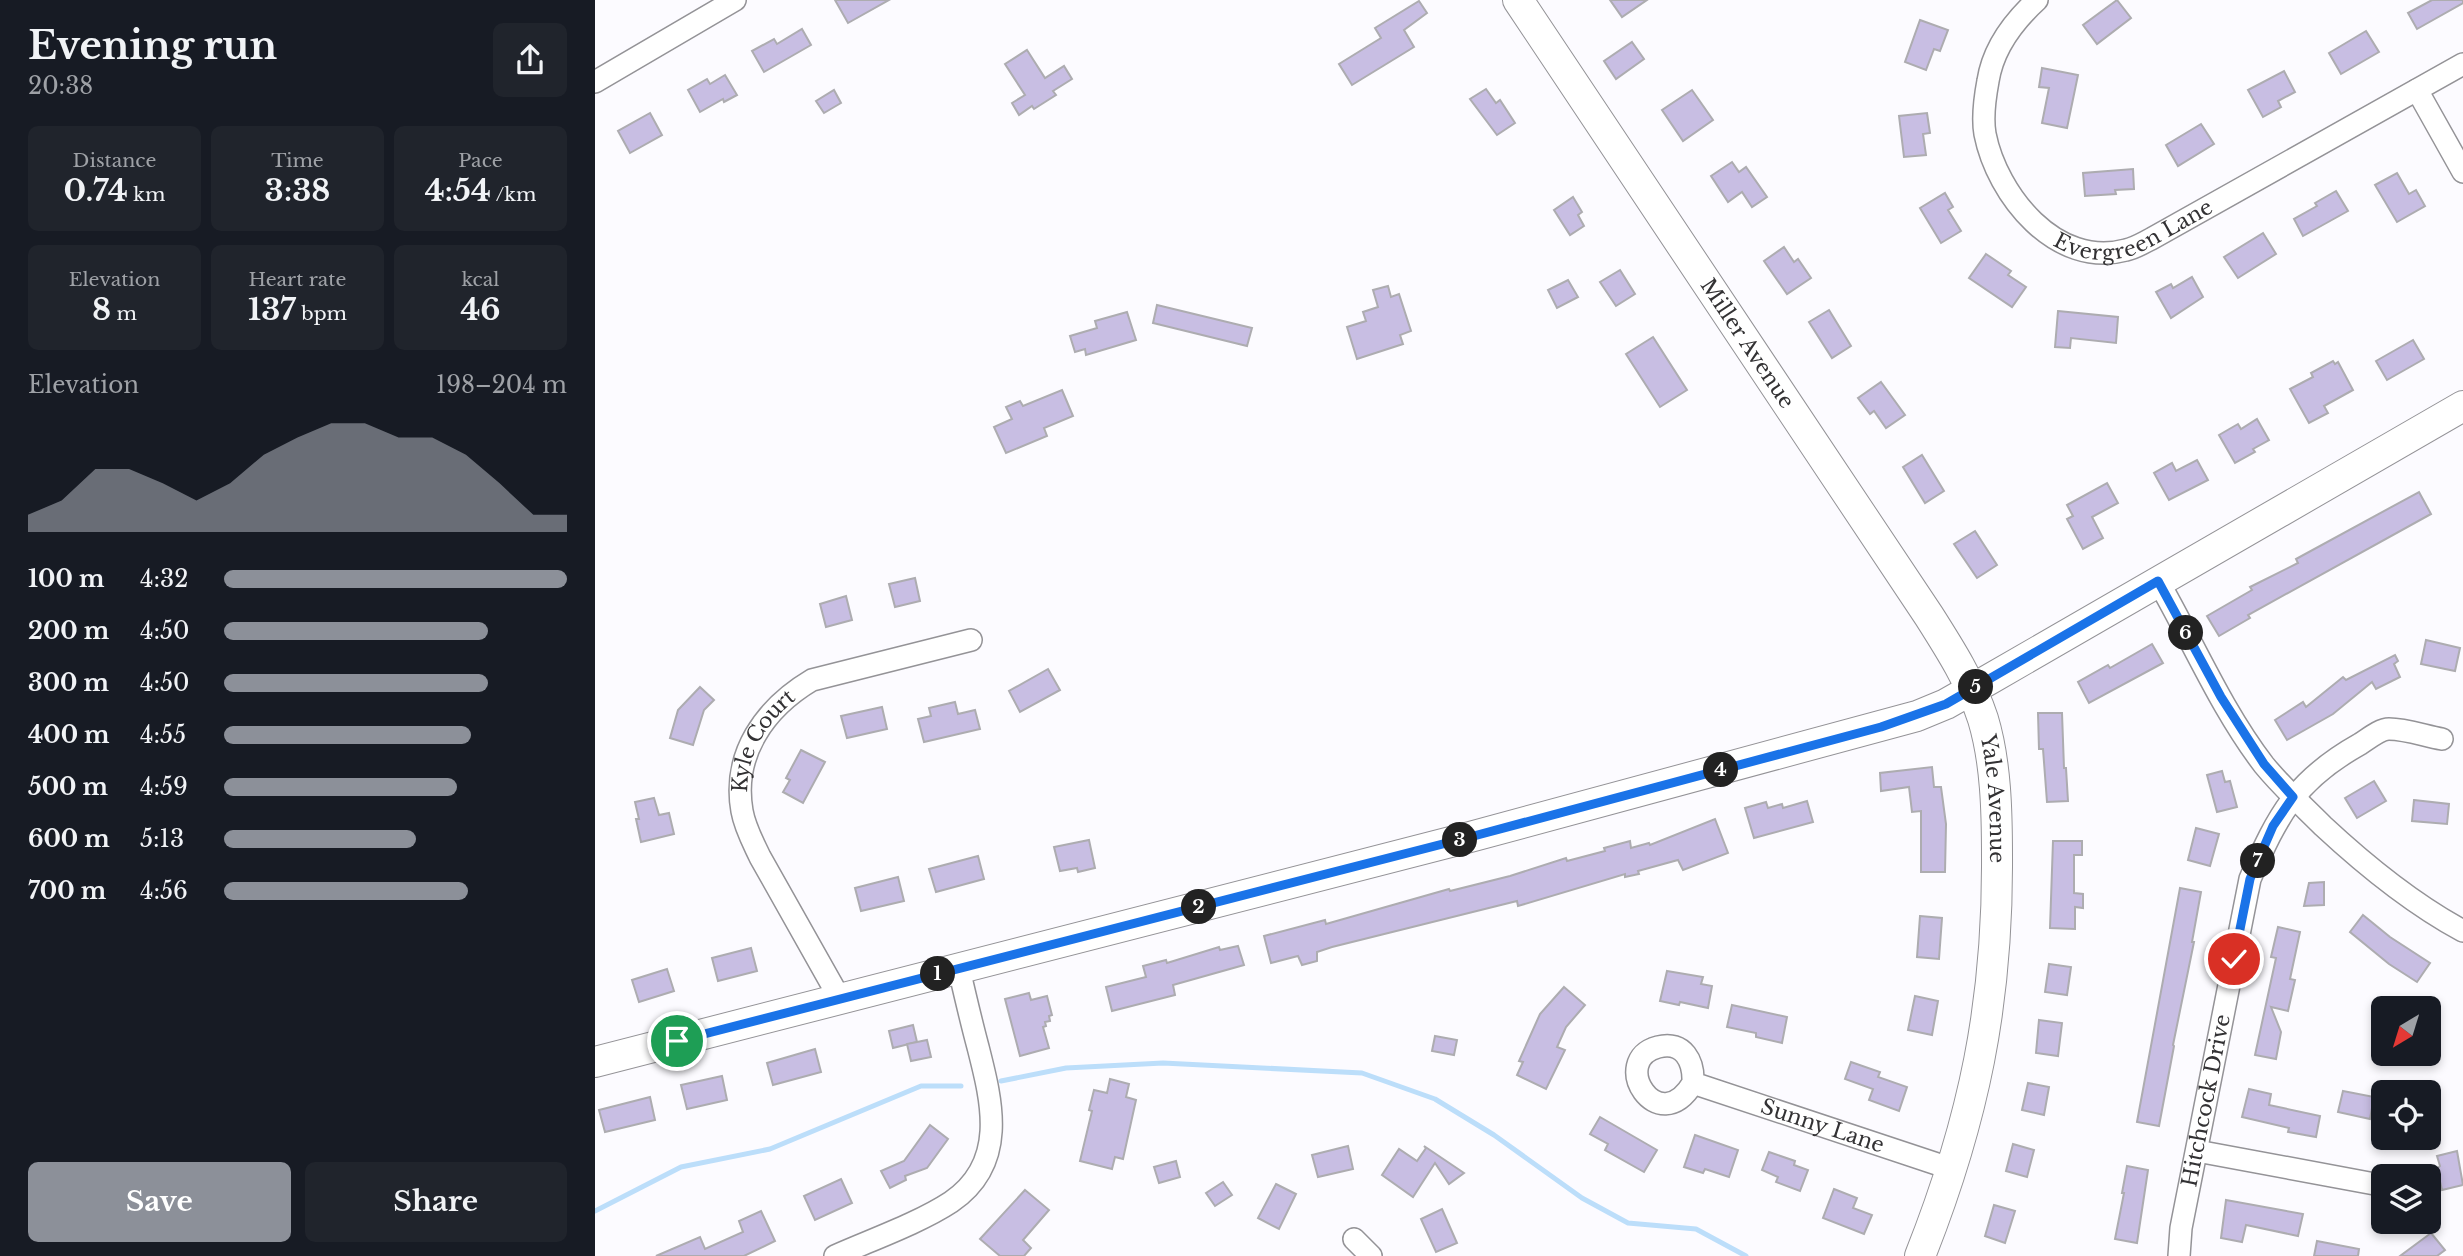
<!DOCTYPE html>
<meta charset="utf-8">
<style>
body{margin:0;font-family:"Libre Baskerville",serif;background:#20242c;color:#f1f3f6;height:100vh;display:flex;flex-direction:column;font-size:26px;white-space:nowrap}
*{box-sizing:border-box;margin:0}
p{font-size:23px;color:#9ea1a6}
.icon{flex:none;width:38px;height:38px;fill:none;stroke:currentColor;stroke-width:2;stroke-linecap:round;stroke-linejoin:round}
.map{position:relative;flex:1;overflow:hidden}
.panel{display:flex;flex-direction:column;background:#171b24;width:595px}
.panel>*{flex:none}
.needle{width:46px;rotate:218deg}
.controls{position:absolute;left:1776px;top:996px;display:grid;gap:14px}
.controls a{display:grid;place-items:center;width:70px;height:70px;border-radius:10px;background:#171b24;box-shadow:0 4px 10px #0003;font-size:35px}
.pin{position:absolute;display:grid;place-items:center;width:60px;height:60px;color:#fff;margin:-30px;border:4px solid #fff;border-radius:50%;box-shadow:0 2px 7px #0007}
.km{position:absolute;width:35px;height:35px;margin:-18px;border-radius:50%;background:#222;color:#fff;font-size:19px;line-height:35px;text-align:center}
.round{display:grid;place-items:center;flex:none;width:74px;height:74px;border-radius:10px;background:#20242c}
.headline{display:flex;align-items:center;justify-content:space-between;height:119px;padding:0 28px}
h1{font-size:38px;font-weight:800;line-height:52px}
.stats{display:grid;grid-template-columns:repeat(3,1fr);gap:10px;height:119px;padding:7px 28px}
.stats div{display:grid;align-content:center;border-radius:10px;background:#20242c;text-align:center}
.stats b{font-size:30px;font-weight:800}
.stats small{font-size:19px;font-weight:400}
.stats p{font-size:19px}
.chart{height:196px;padding:14px 28px}
.chart p{display:flex;justify-content:space-between}
.chart svg{width:100%;height:126px;margin-top:7px;fill:#8c9099;opacity:.7}
.cta{display:flex;gap:14px;margin-top:auto;padding:14px 28px}
.cta a{flex:1;height:80px;border-radius:10px;background:#8c9099;color:#fff;font-size:28px;font-weight:800;line-height:80px;text-align:center}
.cta a+a{background:#20242c;color:#f1f3f6}
ul{padding:0 28px;list-style:none;font-size:23px}
li{display:grid;grid-template-columns:112px 84px 1fr;align-items:center;height:52px}
li i{height:18px;border-radius:9px;background:#8c9099}
main{display:flex;flex:1;min-height:0}
.map>svg:first-child{display:block}
</style>
<main>
<section class="panel">
<div class="headline"><div><h1>Evening run</h1><p>20:38</p></div><a class="round"><svg class="icon" aria-label="share" viewBox="0 0 24 24"><path d="M12 15V3M7 8l5-5 5 5M5 13v7h14v-7"/></svg></a></div>
<div class="stats">
<div><p>Distance</p><b>0.74<small> km</small></b></div>
<div><p>Time</p><b>3:38</b></div>
<div><p>Pace</p><b>4:54<small> /km</small></b></div>
</div>
<div class="stats">
<div><p>Elevation</p><b>8<small> m</small></b></div>
<div><p>Heart rate</p><b>137<small> bpm</small></b></div>
<div><p>kcal</p><b>46</b></div>
</div>
<div class="chart"><p><span>Elevation</span>198–204 m</p>
<svg viewBox="0 0 160 44" preserveAspectRatio="none"><path d="M0 44V38L10 33L20 22L30 22L40 27L50 33L60 27L70 17L80 11L90 6L100 6L110 11L120 11L130 17L140 27L150 38L160 38V44z"/></svg>
</div>
<ul>
<li><b>100 m</b>4:32<i style="width:100%"></i></li>
<li><b>200 m</b>4:50<i style="width:77%"></i></li>
<li><b>300 m</b>4:50<i style="width:77%"></i></li>
<li><b>400 m</b>4:55<i style="width:72%"></i></li>
<li><b>500 m</b>4:59<i style="width:68%"></i></li>
<li><b>600 m</b>5:13<i style="width:56%"></i></li>
<li><b>700 m</b>4:56<i style="width:71%"></i></li>
</ul>
<div class="cta"><a>Save</a><a>Share</a></div>
</section>
<div class="map">
<svg width="1868" height="1256" viewBox="0 0 1868 1256">
<rect width="100%" height="100%" fill="#fcfbff"/>
<g fill="none" stroke-linecap="round" stroke-linejoin="round">
<g stroke="#bcdefa" stroke-width="5">
<polyline points="406,1081 471,1068 568,1063 767,1073 840,1099 899,1135 987,1198 1033,1223 1101,1229 1151,1256"/>
<polyline points="0,1211 86,1167 175,1149 326,1086 366,1086"/>
</g>
</g>
<g fill="#c8bee3" stroke="#adacb0" stroke-width="2">
<polygon points="240,0 294,0 253,23"/>
<polygon points="1015,0 1052,0 1027,17"/>
<polygon points="1522,0 1536,18 1502,44 1488,25"/>
<polygon points="1837,0 1868,0 1868,3 1822,29 1813,13"/>
<polygon points="824,1 832,13 809,30 819,47 757,85 744,64 786,38 780,28"/>
<polygon points="1325,20 1353,30 1345,51 1339,49 1331,70 1310,62"/>
<polygon points="207,29 216,45 169,72 157,51 179,39 182,44"/>
<polygon points="1771,31 1784,52 1746,74 1734,53"/>
<polygon points="1037,42 1049,59 1021,79 1009,61"/>
<polygon points="432,50 450,78 469,66 477,79 458,91 461,95 439,109 437,106 424,115 417,103 430,95 410,64"/>
<polygon points="1447,68 1483,75 1472,128 1447,123 1454,88 1444,87"/>
<polygon points="1689,71 1700,92 1683,101 1686,107 1668,117 1653,90"/>
<polygon points="130,75 142,95 129,102 128,99 105,112 93,90 112,79 115,84"/>
<polygon points="891,89 901,103 905,100 920,123 902,135 875,99"/>
<polygon points="239,90 246,103 229,113 221,101"/>
<polygon points="1097,90 1118,120 1088,141 1067,110"/>
<polygon points="55,113 67,135 35,153 23,131"/>
<polygon points="1332,113 1335,133 1328,134 1331,155 1309,157 1304,116"/>
<polygon points="1606,124 1619,144 1583,166 1571,145"/>
<polygon points="1137,162 1144,172 1151,167 1172,197 1157,207 1147,192 1133,202 1116,176"/>
<polygon points="1538,169 1539,189 1520,190 1521,194 1490,196 1488,173"/>
<polygon points="1802,173 1814,194 1821,190 1830,206 1802,222 1780,185"/>
<polygon points="1741,191 1753,211 1708,236 1699,219 1722,206 1720,203"/>
<polygon points="1350,193 1358,207 1353,210 1366,231 1346,243 1325,208"/>
<polygon points="978,197 987,212 983,215 989,226 975,235 959,210"/>
<polygon points="1668,233 1681,254 1643,278 1629,257"/>
<polygon points="1189,247 1199,262 1203,259 1216,278 1192,294 1169,261"/>
<polygon points="1391,254 1416,271 1413,275 1431,287 1417,307 1374,278"/>
<polygon points="1025,270 1040,294 1021,306 1005,282"/>
<polygon points="1597,277 1608,297 1576,318 1561,292 1576,284 1578,288"/>
<polygon points="973,280 983,297 962,308 953,290"/>
<polygon points="793,286 796,297 804,294 816,331 805,335 808,344 762,359 752,327 771,321 768,312 783,307 778,290"/>
<polygon points="562,305 657,328 652,346 558,323"/>
<polygon points="1234,310 1256,346 1237,358 1214,322"/>
<polygon points="1463,311 1523,317 1521,343 1476,338 1475,348 1460,347"/>
<polygon points="532,312 541,340 491,355 490,349 480,352 475,336 502,328 500,321"/>
<polygon points="1058,337 1092,390 1065,407 1031,354"/>
<polygon points="1818,340 1829,359 1792,380 1781,361"/>
<polygon points="1738,361 1740,364 1743,362 1758,390 1729,406 1733,413 1714,423 1695,389 1718,377 1716,373"/>
<polygon points="1286,382 1310,415 1291,428 1279,411 1275,414 1263,398"/>
<polygon points="467,390 478,416 449,428 452,436 411,453 399,427 417,419 411,407 425,401 428,406"/>
<polygon points="1662,419 1674,440 1658,449 1660,452 1640,463 1624,435 1643,424 1646,429"/>
<polygon points="1327,455 1349,491 1330,503 1308,467"/>
<polygon points="1602,460 1613,480 1574,500 1559,473 1577,463 1581,471"/>
<polygon points="1512,483 1523,503 1497,517 1508,538 1488,549 1472,519 1478,516 1472,505"/>
<polygon points="1824,492 1836,514 1653,615 1655,618 1624,636 1612,616 1657,590 1655,587 1703,563 1701,559"/>
<polygon points="1380,531 1402,565 1382,578 1359,544"/>
<polygon points="320,578 325,601 300,607 294,584"/>
<polygon points="251,596 257,620 231,627 225,604"/>
<polygon points="1831,640 1865,648 1860,671 1826,664"/>
<polygon points="1557,644 1568,663 1494,703 1483,682 1513,665 1515,668"/>
<polygon points="1800,655 1803,661 1799,664 1805,677 1781,689 1777,682 1738,714 1692,740 1680,720 1708,702 1711,707 1748,677 1751,680"/>
<polygon points="453,669 465,690 425,712 414,691"/>
<polygon points="105,687 119,700 109,710 98,745 75,738 83,710"/>
<polygon points="360,702 363,714 380,710 385,729 329,742 323,719 336,716 334,708"/>
<polygon points="287,707 292,729 252,738 246,716"/>
<polygon points="1443,713 1467,713 1469,768 1471,768 1473,801 1452,802 1448,749 1444,749"/>
<polygon points="206,750 230,762 208,803 188,792 195,780 191,778"/>
<polygon points="1337,767 1339,787 1346,787 1351,824 1350,872 1326,872 1326,811 1317,812 1314,787 1286,791 1285,773"/>
<polygon points="1627,771 1630,782 1635,781 1642,807 1622,812 1612,775"/>
<polygon points="1779,781 1791,801 1762,818 1750,798"/>
<polygon points="59,798 64,815 74,813 79,834 46,842 41,819 44,819 40,802"/>
<polygon points="1819,800 1854,804 1852,824 1817,821"/>
<polygon points="1212,801 1218,822 1159,838 1150,808 1171,802 1173,808 1187,804 1188,808"/>
<polygon points="1120,819 1133,853 1088,870 1083,860 1043,871 1044,874 1030,877 1030,874 923,906 922,901 737,947 722,952 722,961 707,965 703,956 676,963 669,936 730,920 731,924 854,889 855,891 915,876 971,858 972,861 1010,851 1009,848 1035,841 1036,848 1054,843 1055,845"/>
<polygon points="1601,828 1624,834 1615,866 1593,860"/>
<polygon points="494,840 500,868 483,872 482,868 465,871 459,847"/>
<polygon points="1458,841 1487,841 1487,855 1479,855 1479,893 1488,894 1488,908 1480,907 1480,929 1455,928"/>
<polygon points="383,856 389,879 341,892 334,869"/>
<polygon points="303,877 309,901 266,911 260,888"/>
<polygon points="1729,882 1729,905 1709,906 1714,883"/>
<polygon points="1585,888 1606,892 1597,942 1599,942 1578,1045 1579,1046 1564,1126 1542,1122"/>
<polygon points="1768,915 1795,937 1835,963 1822,982 1794,964 1755,932"/>
<polygon points="1325,916 1347,918 1344,959 1322,957"/>
<polygon points="1683,927 1705,932 1695,979 1700,980 1693,1011 1676,1007 1686,1032 1681,1059 1660,1055 1681,958 1676,957"/>
<polygon points="643,946 649,965 578,985 580,995 517,1011 511,987 551,977 548,966 571,960 572,963 624,947 625,950"/>
<polygon points="156,948 162,971 123,981 117,958"/>
<polygon points="1454,964 1476,967 1472,995 1450,992"/>
<polygon points="72,969 79,991 44,1002 37,980"/>
<polygon points="1072,971 1108,977 1106,984 1117,986 1113,1008 1085,1002 1084,1005 1065,1001"/>
<polygon points="969,987 990,1005 971,1027 962,1047 970,1050 951,1089 922,1075 928,1062 924,1061 945,1014"/>
<polygon points="434,993 436,1000 452,996 457,1015 454,1016 455,1021 450,1022 451,1026 448,1027 454,1048 425,1056 410,999"/>
<polygon points="1320,996 1343,1001 1337,1035 1313,1030"/>
<polygon points="1137,1005 1192,1017 1187,1043 1161,1037 1161,1033 1132,1027"/>
<polygon points="1444,1020 1467,1023 1463,1056 1441,1053"/>
<polygon points="318,1025 322,1042 298,1048 294,1031"/>
<polygon points="840,1036 862,1040 859,1055 837,1051"/>
<polygon points="332,1040 336,1057 316,1061 312,1044"/>
<polygon points="220,1049 226,1072 178,1085 172,1063"/>
<polygon points="1256,1062 1285,1072 1283,1077 1312,1087 1304,1111 1274,1100 1278,1089 1250,1079"/>
<polygon points="127,1076 132,1100 92,1109 86,1085"/>
<polygon points="515,1079 534,1084 531,1097 541,1100 528,1159 520,1157 517,1169 485,1161 497,1111 494,1110 499,1090 512,1093"/>
<polygon points="1433,1083 1454,1087 1449,1115 1427,1110"/>
<polygon points="1654,1089 1676,1094 1674,1105 1725,1116 1721,1137 1693,1132 1694,1128 1647,1117"/>
<polygon points="1748,1091 1779,1097 1775,1119 1743,1112"/>
<polygon points="55,1097 60,1120 10,1132 4,1110"/>
<polygon points="1005,1117 1062,1150 1049,1172 1010,1150 1013,1144 995,1134"/>
<polygon points="335,1125 353,1139 332,1168 310,1176 311,1180 295,1188 286,1171 309,1161"/>
<polygon points="1100,1135 1143,1150 1134,1177 1110,1169 1108,1173 1089,1167"/>
<polygon points="1418,1144 1439,1150 1432,1177 1411,1171"/>
<polygon points="753,1146 758,1169 723,1177 717,1155"/>
<polygon points="829,1146 869,1173 854,1184 840,1163 818,1197 787,1175 804,1149 822,1161 831,1148"/>
<polygon points="1862,1151 1868,1185 1847,1190 1842,1169 1845,1166 1842,1156"/>
<polygon points="1174,1152 1200,1161 1199,1165 1213,1170 1205,1191 1181,1182 1183,1177 1167,1170"/>
<polygon points="581,1161 585,1177 564,1183 559,1167"/>
<polygon points="1532,1166 1553,1170 1542,1243 1520,1239 1529,1193 1527,1193"/>
<polygon points="246,1179 257,1203 220,1220 209,1196"/>
<polygon points="628,1182 637,1195 620,1206 611,1193"/>
<polygon points="681,1184 701,1194 684,1229 663,1218"/>
<polygon points="1239,1189 1262,1198 1258,1208 1277,1215 1269,1234 1228,1218"/>
<polygon points="430,1190 454,1210 428,1240 436,1248 429,1256 405,1256 385,1239"/>
<polygon points="1631,1200 1708,1214 1703,1236 1651,1225 1647,1242 1626,1238"/>
<polygon points="1399,1205 1420,1211 1410,1243 1390,1236"/>
<polygon points="847,1209 862,1243 841,1252 826,1219"/>
<polygon points="166,1211 180,1241 149,1256 61,1256 105,1237 110,1249 148,1232 144,1221"/>
<polygon points="1836,1233 1850,1250 1842,1256 1805,1256"/>
<polygon points="1722,1241 1764,1249 1763,1256 1719,1256"/>
</g>
<g fill="none" stroke-linecap="round" stroke-linejoin="round">
<g stroke="#949397" stroke-width="24">
<g id="street">
<path id="s1" d="M 1442,0 C 1419,21 1398,49 1393,81 C 1390,97 1387,117 1390,134 C 1402,195 1461,269 1531,250 C 1540,248 1548,243 1556,239 L 1868,64"/>
<polyline points="0,82 140,0"/>
<polyline points="1822,90 1868,172"/>
<path d="M 1563,581 C 1598,642 1626,709 1669,765 C 1687,787 1708,806 1728,826 C 1771,866 1816,903 1868,931"/>
<path id="s2" d="M 245,999 L 165,857 C 158,842 150,828 147,811 C 137,754 170,708 217,680 L 376,640"/>
<path id="s3" d="M 1098,1083 C 1063,1141 1013,1060 1063,1047 C 1089,1040 1099,1062 1098,1083 L 1357,1169"/>
<polyline points="1602,1151 1785,1185"/>
<polyline points="759,1239 776,1256"/>
<path d="M 240,1256 C 276,1240 324,1223 356,1202 C 413,1163 397,1102 383,1047 C 376,1021 370,995 364,969"/>
<path id="s4" d="M 1584,1256 L 1586,1228 L 1655,879 C 1683,814 1701,780 1765,744 C 1773,739 1785,729 1794,729 C 1811,729 1830,736 1847,739"/>
</g>
</g>
<g stroke="#949397" stroke-width="32">
<g id="secondary">
<path id="s5" d="M 923,0 L 1334,616 C 1355,649 1376,682 1388,719 C 1401,762 1402,812 1402,857 C 1403,1003 1379,1120 1325,1256"/>
<polyline points="0,1062 875,837 1322,716 1351,704 1395,679 1868,406"/>
</g>
</g>
<use href="#street" stroke="#fff" stroke-width="21"/>
<use href="#secondary" stroke="#fff" stroke-width="30"/>
</g>
<g fill="none" stroke-linecap="round" stroke-linejoin="round">
<g stroke="#fff" stroke-width="14">
<polyline id="route" points="82,1041 875,837 1286,727 1351,704 1563,581 1626,697 1669,764 1698,797 1678,826 1655,879 1639,959"/>
</g>
<use href="#route" stroke="#1a73e8" stroke-width="9"/>
</g>
<g text-anchor="middle" dominant-baseline="central" stroke-width="5" stroke-linejoin="round" paint-order="stroke">
<g font-size="21" fill="#333234" stroke="#fcfbff">
<text stroke="none"><textPath href="#s1" startOffset="364">Evergreen Lane</textPath></text>
<text stroke="none"><textPath href="#s5" startOffset="413">Miller Avenue</textPath></text>
<text stroke="none"><textPath href="#s2" startOffset="289">Kyle Court</textPath></text>
<text stroke="none"><textPath href="#s5" startOffset="938">Yale Avenue</textPath></text>
<text stroke="none"><textPath href="#s4" startOffset="158">Hitchcock Drive</textPath></text>
<text stroke="none"><textPath href="#s3" startOffset="315">Sunny Lane</textPath></text>
</g>
</g>
</svg>
<div class="controls">
<a><svg class="needle" viewBox="-14 -14 28 28"><path d="M0-13l5 13h-10z" fill="#e53935"/><path d="M0 13l5-13h-10z" fill="#9ea1a6"/></svg></a>
<a><svg class="icon" aria-label="locate" viewBox="0 0 24 24"><circle cx="12" cy="12" r="6"/><path d="M12 2v4M12 18v4M2 12h4M18 12h4"/></svg></a>
<a><svg class="icon" aria-label="layers" viewBox="0 0 24 24"><path d="M12 4l9 5-9 5-9-5zM3 14l9 5 9-5"/></svg></a>
</div>
<div class="pin" style="left:82px;top:1041px;background:#1e9e55"><svg class="icon" aria-label="arrive" viewBox="0 0 24 24"><path d="M6 21V4h12l-3 4 3 4H6"/></svg></div>
<div class="pin" style="left:1639px;top:959px;background:#d93025"><svg class="icon" aria-label="check" viewBox="0 0 24 24"><path d="M5 12l5 5 9-10"/></svg></div>
<b class="km" style="left:343px;top:974px">1</b>
<b class="km" style="left:604px;top:907px">2</b>
<b class="km" style="left:865px;top:840px">3</b>
<b class="km" style="left:1126px;top:770px">4</b>
<b class="km" style="left:1381px;top:687px">5</b>
<b class="km" style="left:1591px;top:633px">6</b>
<b class="km" style="left:1663px;top:861px">7</b>
</div>
</main>
